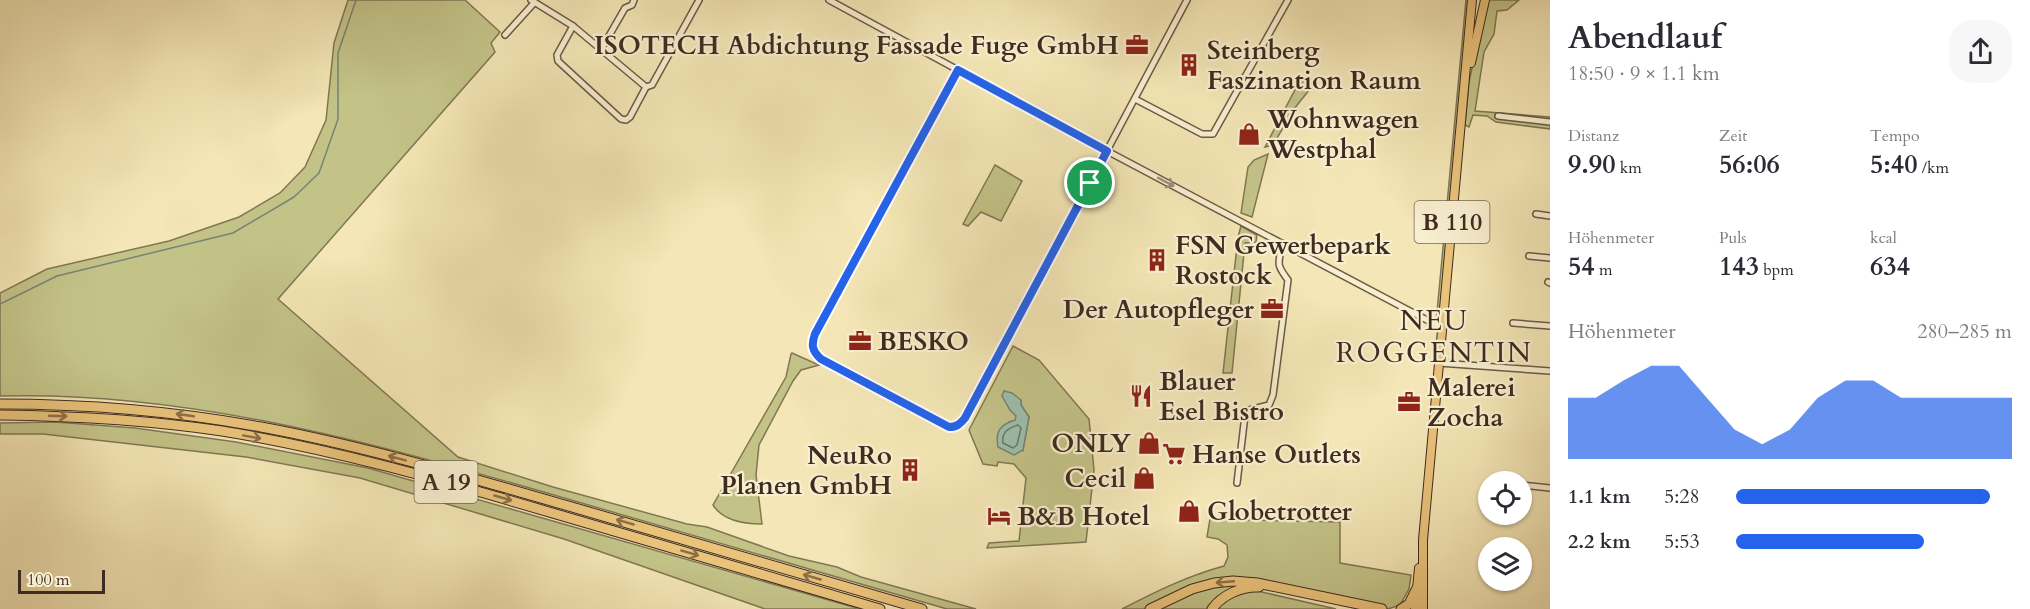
<!DOCTYPE html>
<html lang="de">
<meta charset="utf-8">
<style>
body{margin:0;font-family:Cardo,serif;background:#f7f7f7;color:#2b2b33;height:100vh;display:flex;flex-direction:column;font-size:22px;white-space:nowrap}
*{box-sizing:border-box;margin:0}
p{font-size:20px;color:#7c7c81}
.icon{flex:none;width:33px;height:33px;fill:none;stroke:currentColor;stroke-width:2;stroke-linecap:round;stroke-linejoin:round}
.map{position:relative;flex:1;overflow:hidden}
.side{display:flex;flex-direction:column;background:#fff;width:480px}
.side>*{flex:none}
.buttons{position:absolute;left:1478px;top:471px;display:grid;gap:12px}
.buttons a{display:grid;place-items:center;width:54px;height:54px;border-radius:50%;background:#fff;box-shadow:0 2px 4px #0004;font-size:30px}
.scale{position:absolute;left:18px;bottom:15px;width:87px;box-sizing:border-box;padding-left:6px;border:3px solid #3f2b1f;border-top:0;font-size:16px;line-height:21px;white-space:nowrap;color:#3f2b1f;-webkit-text-stroke:4px #f8efd0;paint-order:stroke}
.pin{position:absolute;display:grid;place-items:center;width:51px;height:51px;color:#fff;margin:-26px;border:3px solid #fff;border-radius:50%;box-shadow:0 2px 6px #0007}
.round{display:grid;place-items:center;flex:none;width:63px;height:63px;border-radius:24px;background:#f7f7f7}
.overview{display:flex;align-items:center;justify-content:space-between;height:102px;padding:0 18px}
h1{font-size:33px;font-weight:800;line-height:45px}
.metrics{display:grid;grid-template-columns:repeat(3,1fr);gap:9px;height:102px;padding:6px 18px}
.metrics div{display:grid;align-content:center}
.metrics b{font-size:26px;font-weight:800}
.metrics small{font-size:16px;font-weight:400}
.metrics p{font-size:16px}
.chart{height:168px;padding:12px 18px}
.chart p{display:flex;justify-content:space-between}
.chart svg{width:100%;height:108px;margin-top:6px;fill:#2563eb;opacity:.7}
ul{padding:0 18px;list-style:none;font-size:20px}
li{display:grid;grid-template-columns:96px 72px 1fr;align-items:center;height:45px}
li i{height:15px;border-radius:8px;background:#2563eb}
main{display:flex;flex:1;min-height:0}
.map>svg:first-child{display:block}
</style>
<main>
<div class="map">
<svg width="1550" height="609" viewBox="0 0 1550 609">
<rect width="100%" height="100%" fill="#f4e6b6"/>
<filter id="stains"><feTurbulence type="fractalNoise" baseFrequency=".00333" numOctaves="4"/><feColorMatrix values="0 0 0 0 .2 0 0 0 0 .09 0 0 0 0 .02 0 0 0 .5 -.17"/></filter>
<radialGradient id="worn" r=".72"><stop offset=".6" stop-color="#630" stop-opacity="0"/><stop offset="1" stop-color="#630" stop-opacity=".3"/></radialGradient>
<g fill="#c3c388" stroke="#817754" stroke-width="1.5" fill-rule="evenodd">
<path d="M 348,0 L 465,0 L 500,32 L 491,43 L 495,52 L 278,299 L 458,457 L 553,487 L 687,524 L 707,527 L 789,556 L 837,567 L 861,577 L 976,609 L 947,609 C 814,571 681,532 547,493 C 369,442 187,391 0,396 L 0,293 L 47,269 L 169,241 L 239,217 L 280,193 L 305,167 L 326,120 L 334,43 Z"/>
<polygon points="1466,0 1470,0 1440,321 1436,323"/>
<polygon points="1487,0 1519,0 1507,10 1497,11 1494,34 1484,52 1475,111 1550,117 1550,129 1496,122 1487,116 1473,115 1469,127 1465,125 1469,82"/>
<polygon points="1306,79 1318,79 1294,109 1273,145 1265,147 1297,86"/>
<polygon points="1268,154 1252,217 1241,213 1248,167 1254,160"/>
<polygon points="995,165 1022,181 1001,221 981,212 968,226 963,224"/>
<polygon points="1241,226 1257,235 1256,242 1245,243 1232,373 1223,373 1238,237"/>
<path d="M 1013,346 L 1039,360 L 1089,419 L 1094,470 L 1086,542 L 987,548 L 989,543 L 1019,541 L 1026,478 L 1014,464 L 998,462 L 997,466 L 983,464 L 969,430 ZM 1021,400 L 1021,405 L 1029,417 L 1023,450 L 1009,422 L 1016,420 Z"/>
<path d="M 792,353 L 819,365 L 801,370 L 793,381 L 759,445 L 756,475 L 762,524 C 744,524 723,521 713,505 L 786,377 L 791,354 Z"/>
<polygon points="55,422 135,428 236,442 368,468 860,609 765,609 564,539 360,478 246,457 43,434 0,434 0,423"/>
<path d="M 1210,519 L 1340,522 L 1340,563 L 1411,575 L 1409,589 L 1400,605 L 1388,609 L 1241,578 L 1162,599 L 1144,609 L 1122,609 C 1155,592 1187,576 1224,566 L 1228,557 L 1227,545 L 1218,539 L 1207,537 Z"/>
<polygon points="1247,584 1213,602 1208,609 1156,609 1208,587"/>
<polygon points="1253,590 1336,609 1215,609 1230,597"/>
</g>
<path fill="#9cc0ae" stroke="#778475" stroke-width="1.5" d="M 1004,391 L 1012,393 L 1021,400 L 1021,405 L 1029,417 L 1023,450 L 1014,455 L 998,447 C 995,431 1000,425 1015,420 L 1016,416 L 1010,410 L 1002,396 Z"/>
<g fill="none" stroke-linecap="round" stroke-linejoin="round">
<path stroke="#6e7666" stroke-width="1.5" d="M 1018,425 L 1021,428 L 1017,445 L 1013,448 L 1003,443 C 1001,432 1009,428 1018,425 Z"/>
<polyline stroke="#778475" stroke-width="1.5" points="0,304 57,276 233,233 294,197 319,173 338,119 338,53 356,0"/>
<g stroke="#6c5a45" stroke-width="8">
<g id="street">
<polyline points="531,0 573,26 646,87"/>
<polyline points="829,0 1107,151 1442,328"/>
<polyline points="573,26 557,55 558,61 621,119 626,120 630,117 646,87"/>
<polyline points="505,35 534,3"/>
<polyline points="602,48 625,8 632,5 634,0"/>
<path d="M 958,70 L 815,334 C 811,345 812,351 821,359 L 949,427 C 957,427 960,424 965,418 L 1187,0"/>
<polyline points="646,87 652,85 699,0"/>
<polyline points="1135,99 1202,134 1213,134 1288,0"/>
<polyline points="1498,116 1550,122"/>
<polyline points="1536,214 1550,216"/>
<polyline points="1529,256 1550,258"/>
<polyline points="1548,282 1550,283"/>
<polyline points="1513,323 1550,326"/>
<polyline points="1439,363 1550,371"/>
<path d="M 1237,483 L 1245,415 L 1249,410 L 1269,405 L 1273,395 L 1288,280 C 1275,263 1279,264 1282,243"/>
<polyline points="1521,485 1550,488"/>
</g>
</g>
<g stroke="#3f2b1f" stroke-width="10">
<g id="primary">
<polyline points="1471,63 1485,0"/>
<polyline points="1415,609 1419,568"/>
<polyline points="1423,609 1423,540 1472,0"/>
</g>
</g>
<g stroke="#3f2b1f" stroke-width="11">
<g id="highway">
<path d="M 0,404 C 87,404 174,411 261,427 C 364,446 464,476 565,505 C 684,540 803,575 922,609"/>
<path d="M 0,415 C 74,416 148,420 222,431 C 333,449 441,480 549,512 C 659,544 770,577 880,609"/>
<polyline points="1150,609 1192,589 1214,583 1233,581 1257,583 1382,609"/>
<path d="M 1212,609 C 1222,595 1242,586 1259,587"/>
<polyline points="1401,609 1409,604 1417,588"/>
</g>
</g>
<use href="#street" stroke="#f8efd0" stroke-width="5"/>
<use href="#primary" stroke="#eac37b" stroke-width="8"/>
<use href="#highway" stroke="#eac37b" stroke-width="9"/>
</g>
<defs><path id="oneway-shaft" d="M-6 0H5M1.5-3L5.5 0L1.5 3" fill="none" stroke-width="1.6" stroke-linecap="round" stroke-linejoin="round" transform="scale(1.5)"/></defs>
<use stroke="#9c8d78" href="#oneway-shaft" transform="translate(1166 182) rotate(28)"/>
<g stroke="#8c6f48">
<use href="#oneway-shaft" transform="translate(185 415) rotate(-172)"/>
<use href="#oneway-shaft" transform="translate(58 416) rotate(2)"/>
<use href="#oneway-shaft" transform="translate(252 437) rotate(10)"/>
<use href="#oneway-shaft" transform="translate(397 458) rotate(-165)"/>
<use href="#oneway-shaft" transform="translate(503 498) rotate(16)"/>
<use href="#oneway-shaft" transform="translate(625 522) rotate(-164)"/>
<use href="#oneway-shaft" transform="translate(690 553) rotate(16)"/>
<use href="#oneway-shaft" transform="translate(812 577) rotate(-164)"/>
<use href="#oneway-shaft" transform="translate(1225 582) rotate(175)"/>
</g>
<g fill="none" stroke-linecap="round" stroke-linejoin="round">
<g stroke="#fff" stroke-width="12">
<path id="route" d="M 958,70 L 1107,151 L 965,418 C 960,424 957,427 949,427 L 821,359 C 812,351 811,345 815,334 Z"/>
</g>
<use href="#route" stroke="#2563eb" stroke-width="8"/>
</g>
<defs>
<g id="office-bare" transform="scale(1.8)"><path d="M-6-3h4V-5.5h4V-3h4V5H-6ZM-1-4.5V-3h2v-1.5ZM-6 0V1H6V0Z" fill="#8f2418" stroke="#f8efd0" stroke-width="2.5" paint-order="stroke"/></g>
<g id="building-bare" transform="scale(1.8)"><path d="M-4-6H4V6H1V3H-1V6H-4ZM-2.5-4.3h1.7v1.8h-1.7ZM.8-4.3h1.7v1.8H.8ZM-2.5-1h1.7V.8h-1.7ZM.8-1h1.7V.8H.8Z" fill="#8f2418" stroke="#f8efd0" stroke-width="2.5" paint-order="stroke"/></g>
<g id="shop-bare" transform="scale(1.8)"><path d="M-5-2.5h2.3a2.7 3.5 0 0 1 5.4 0H5L5.5 6h-11ZM-1.5-2.5h3a1.5 2.3 0 0 0-3 0Z" fill="#8f2418" stroke="#f8efd0" stroke-width="2.5" paint-order="stroke"/></g>
<g id="restaurant-bare" transform="scale(1.8)"><path d="M-5-6h1v4h1v-4h1v4h1v-4h1v5L-1.5 .5V6h-2V.5L-5-1ZM5-6V6H3V1.5H1.5Q1.5-4 5-6Z" fill="#8f2418" stroke="#f8efd0" stroke-width="2.5" paint-order="stroke"/></g>
<g id="supermarket-bare" transform="scale(1.8)"><path d="M-6-5.5h2.5l.6 2H6L4.5 2H-2.5L-4.4-4H-6ZM-1.5 3.2a1.3 1.3 0 1 0 .1 0ZM3 3.2a1.3 1.3 0 1 0 .1 0Z" fill="#8f2418" stroke="#f8efd0" stroke-width="2.5" paint-order="stroke"/></g>
<g id="hotel-bare" transform="scale(1.8)"><path d="M-6-4.5h1.5V1H6V5H4.5V3h-9V5H-6ZM-4 0a1.8 1.8 0 1 1 3.6 0ZM.5 0V-2.5h3Q6-2.5 6 0Z" fill="#8f2418" stroke="#f8efd0" stroke-width="2.5" paint-order="stroke"/></g>
</defs>
<g fill-rule="evenodd">
<use href="#office-bare" x="1137" y="45"/>
<use href="#building-bare" x="1189" y="65"/>
<use href="#shop-bare" x="1249" y="134"/>
<use href="#building-bare" x="1157" y="260"/>
<use href="#office-bare" x="1272" y="309"/>
<use href="#office-bare" x="860" y="341"/>
<use href="#restaurant-bare" x="1141" y="396"/>
<use href="#office-bare" x="1409" y="402"/>
<use href="#shop-bare" x="1149" y="443"/>
<use href="#supermarket-bare" x="1174" y="454"/>
<use href="#building-bare" x="910" y="470"/>
<use href="#shop-bare" x="1144" y="478"/>
<use href="#shop-bare" x="1189" y="511"/>
<use href="#hotel-bare" x="999" y="516"/>
</g>
<g text-anchor="middle" dominant-baseline="central" stroke-width="4.5" stroke-linejoin="round" paint-order="stroke">
<g fill="#f8efd0" stroke="#766654" stroke-width="1.5">
<rect x="1414.5" y="201" width="75" height="42" rx="4.5"/>
<rect x="414.5" y="461" width="63" height="42" rx="4.5"/>
</g>
<g font-size="24" font-weight="bold" fill="#3f2b1f">
<text x="1452" y="222">B 110</text>
<text x="446" y="482">A 19</text>
</g>
<g font-size="26" font-weight="bold" fill="#3f2b1f" stroke="#f8efd0" text-anchor="start">
<text x="1119" y="45" text-anchor="end">ISOTECH Abdichtung Fassade Fuge GmbH</text>
<text x="1207" y="50">Steinberg<tspan x="1207" dy="30">Faszination Raum</tspan></text>
<text x="1267" y="119">Wohnwagen<tspan x="1267" dy="30">Westphal</tspan></text>
<text x="1175" y="245">FSN Gewerbepark<tspan x="1175" dy="30">Rostock</tspan></text>
<text x="1254" y="309" text-anchor="end">Der Autopfleger</text>
<text x="878" y="341">BESKO</text>
<text x="1159" y="381">Blauer<tspan x="1159" dy="30">Esel Bistro</tspan></text>
<text x="1427" y="387">Malerei<tspan x="1427" dy="30">Zocha</tspan></text>
<text x="1131" y="443" text-anchor="end">ONLY</text>
<text x="1192" y="454">Hanse Outlets</text>
<text x="892" y="455" text-anchor="end">NeuRo<tspan x="892" dy="30">Planen GmbH</tspan></text>
<text x="1126" y="478" text-anchor="end">Cecil</text>
<text x="1207" y="511">Globetrotter</text>
<text x="1017" y="516">B&amp;B Hotel</text>
</g>
<g font-size="28" letter-spacing="1.5" fill="#3f2b1f" stroke="#f8efd0">
<text x="1434" y="321">NEU<tspan x="1434" dy="32">ROGGENTIN</tspan></text>
</g>
</g>
<rect width="100%" height="100%" filter="url(#stains)"/>
<rect width="100%" height="100%" fill="url(#worn)"/>
</svg>
<div class="buttons">
<a><svg class="icon" aria-label="locate" viewBox="0 0 24 24"><circle cx="12" cy="12" r="6"/><path d="M12 2v4M12 18v4M2 12h4M18 12h4"/></svg></a>
<a><svg class="icon" aria-label="layers" viewBox="0 0 24 24"><path d="M12 4l9 5-9 5-9-5zM3 14l9 5 9-5"/></svg></a>
</div>
<div class="scale">100 m</div>
<div class="pin" style="left:1090px;top:183px;background:#1e9e55"><svg class="icon" aria-label="arrive" viewBox="0 0 24 24"><path d="M6 21V4h12l-3 4 3 4H6"/></svg></div>
</div>
<section class="side">
<div class="overview"><div><h1>Abendlauf</h1><p>18:50 · 9 × 1.1 km</p></div><a class="round"><svg class="icon" aria-label="share" viewBox="0 0 24 24"><path d="M12 15V3M7 8l5-5 5 5M5 13v7h14v-7"/></svg></a></div>
<div class="metrics">
<div><p>Distanz</p><b>9.90<small> km</small></b></div>
<div><p>Zeit</p><b>56:06</b></div>
<div><p>Tempo</p><b>5:40<small> /km</small></b></div>
</div>
<div class="metrics">
<div><p>Höhenmeter</p><b>54<small> m</small></b></div>
<div><p>Puls</p><b>143<small> bpm</small></b></div>
<div><p>kcal</p><b>634</b></div>
</div>
<div class="chart"><p><span>Höhenmeter</span>280–285 m</p>
<svg viewBox="0 0 160 44" preserveAspectRatio="none"><path d="M0 44V19L10 19L20 12L30 6L40 6L50 19L60 32L70 38L80 32L90 19L100 12L110 12L120 19L130 19L140 19L150 19L160 19V44z"/></svg>
</div>
<ul>
<li><b>1.1 km</b>5:28<i style="width:92%"></i></li>
<li><b>2.2 km</b>5:53<i style="width:68%"></i></li>
</ul>
</section>
</main>
